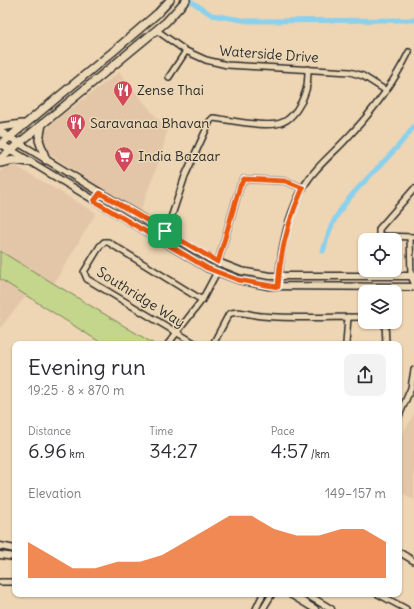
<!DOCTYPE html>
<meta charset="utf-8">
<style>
body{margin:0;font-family:Delius,sans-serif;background:#f2f2f3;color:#2b2b33;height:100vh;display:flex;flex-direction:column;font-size:15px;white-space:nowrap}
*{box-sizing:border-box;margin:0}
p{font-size:13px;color:#7c7c81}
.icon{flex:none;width:22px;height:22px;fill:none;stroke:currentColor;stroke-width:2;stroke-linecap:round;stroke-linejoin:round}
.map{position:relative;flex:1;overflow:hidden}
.panel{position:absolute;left:12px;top:341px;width:390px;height:256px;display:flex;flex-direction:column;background:#fff;border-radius:8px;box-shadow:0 1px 3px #0004}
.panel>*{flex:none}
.buttons{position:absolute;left:358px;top:233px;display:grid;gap:8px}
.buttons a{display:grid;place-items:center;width:44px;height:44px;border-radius:8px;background:#fff;box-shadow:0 1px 3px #0004;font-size:20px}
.pin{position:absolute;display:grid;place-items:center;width:34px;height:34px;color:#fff;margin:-17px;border-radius:8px;box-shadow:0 2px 6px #0006}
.round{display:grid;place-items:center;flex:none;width:42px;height:42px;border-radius:8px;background:#f2f2f3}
.headline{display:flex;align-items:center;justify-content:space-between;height:68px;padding:0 16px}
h1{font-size:22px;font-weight:600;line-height:30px}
.metrics{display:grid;grid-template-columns:repeat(3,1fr);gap:6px;height:68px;padding:4px 16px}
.metrics div{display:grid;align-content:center}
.metrics b{font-size:20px;font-weight:600}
.metrics small{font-size:11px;font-weight:400}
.metrics p{font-size:11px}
.chart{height:112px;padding:8px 16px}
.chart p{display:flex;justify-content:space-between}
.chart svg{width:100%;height:72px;margin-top:4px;fill:#ea580c;opacity:.7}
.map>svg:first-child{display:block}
</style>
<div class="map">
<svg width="414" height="609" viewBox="0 0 414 609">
<rect width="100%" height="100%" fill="#eed5b3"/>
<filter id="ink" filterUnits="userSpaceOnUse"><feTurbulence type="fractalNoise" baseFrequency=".025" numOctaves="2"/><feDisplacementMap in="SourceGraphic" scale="8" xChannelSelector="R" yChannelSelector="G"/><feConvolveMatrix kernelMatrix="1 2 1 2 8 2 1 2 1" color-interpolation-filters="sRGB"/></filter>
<g filter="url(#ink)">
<g fill="#e3c6a7">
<polygon points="119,72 167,130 162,153 140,212 49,154 44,141 45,132 51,124"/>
<polygon points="16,166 96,213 54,283 0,251 0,171 4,168"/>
<polygon points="0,279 26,296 0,328"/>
<polygon points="414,413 414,500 399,491 399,442"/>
</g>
<polygon fill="#c3d68b" stroke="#77805b" points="0,251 154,344 103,344 0,279"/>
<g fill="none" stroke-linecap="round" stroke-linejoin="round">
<g stroke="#8bd1ed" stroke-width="5">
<polyline points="189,0 212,15 248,21 414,20"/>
<path d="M 323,251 C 326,243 328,233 332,225 C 349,188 391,161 414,126"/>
</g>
<g stroke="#2b2b2b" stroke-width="8">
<g id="minor">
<polyline points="156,30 186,51 206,60 227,65 350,72 363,76 385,90"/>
<polyline points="169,77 186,51"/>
<polyline points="414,189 379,229 379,235 384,236 414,237"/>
<polyline points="410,237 411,276 414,283"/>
<path d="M 161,240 L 170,221 L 185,176 L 210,121 L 213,118 C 230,120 269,129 283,122 C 293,118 302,103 305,93 C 308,86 308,77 308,69"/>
<polyline points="218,262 240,186 244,179 285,181 303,188"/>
<path d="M 278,287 C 280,253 286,218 303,188 C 314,168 334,153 349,136 C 372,112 394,82 409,52"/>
<polyline points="385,322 386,344"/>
<polyline points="168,344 202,300 217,272"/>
<polyline points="196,344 87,279 84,272 100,246 104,242 108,242 202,300"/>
<path d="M 213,344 L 229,314 C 239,309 252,316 262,316 C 297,319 331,317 365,317"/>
<polyline points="346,344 348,317"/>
<polyline points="399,416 411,388 414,370"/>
<polyline points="399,552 414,561"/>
<polyline points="0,582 15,582"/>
<polyline points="378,594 406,609"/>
<polyline points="256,609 263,594"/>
<polyline points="263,609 272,594"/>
</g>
</g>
<g stroke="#2b2b2b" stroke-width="9">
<g id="tertiary">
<polyline points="9,137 210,259 241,271 270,276 414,276"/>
<polyline points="1,144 207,268 239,280 268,286 414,287"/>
<polyline points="0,546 15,549"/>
<polyline points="0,555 15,557"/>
<polyline points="290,594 315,609"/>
<polyline points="306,594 331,609"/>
</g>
</g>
<g stroke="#2b2b2b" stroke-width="10">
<g id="secondary">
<polyline points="42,124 39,140 46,160"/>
<polyline points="0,127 22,124"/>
<polyline points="0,132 9,137"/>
<polyline points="0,145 115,50 158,13 170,0"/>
<polyline points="0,159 166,22 186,0"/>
<polyline points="0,163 14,160 29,162"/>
</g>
</g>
<use href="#minor" stroke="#ecd8b6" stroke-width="5"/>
<use href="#tertiary" stroke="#ecd8b6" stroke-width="6"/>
<use href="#secondary" stroke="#ecd8b6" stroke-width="7"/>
</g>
</g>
<g fill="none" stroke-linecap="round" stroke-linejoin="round" filter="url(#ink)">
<g stroke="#fff" stroke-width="8">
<path id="route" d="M 244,179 L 285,181 L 303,188 C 288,220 280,251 278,287 L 238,280 L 207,268 L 94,201 L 100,193 L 218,262 L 240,186 Z"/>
</g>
<use href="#route" stroke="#ea580c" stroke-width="5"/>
</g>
<defs>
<g id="restaurant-pin" transform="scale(1)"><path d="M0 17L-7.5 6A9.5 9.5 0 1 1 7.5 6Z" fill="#d1495b" stroke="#ecd8b6"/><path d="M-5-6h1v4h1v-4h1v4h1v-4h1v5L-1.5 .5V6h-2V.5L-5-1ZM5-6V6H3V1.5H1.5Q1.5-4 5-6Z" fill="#fff"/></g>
<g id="supermarket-pin" transform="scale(1)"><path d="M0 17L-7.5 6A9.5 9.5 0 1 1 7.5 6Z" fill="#d1495b" stroke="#ecd8b6"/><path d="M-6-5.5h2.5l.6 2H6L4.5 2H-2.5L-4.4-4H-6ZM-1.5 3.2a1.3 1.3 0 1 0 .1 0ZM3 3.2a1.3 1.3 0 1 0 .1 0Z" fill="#fff"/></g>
</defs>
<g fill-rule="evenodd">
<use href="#restaurant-pin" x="123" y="90"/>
<use href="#restaurant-pin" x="76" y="123"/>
<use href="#supermarket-pin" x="124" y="156"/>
</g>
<g text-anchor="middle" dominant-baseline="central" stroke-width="3" stroke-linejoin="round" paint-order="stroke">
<g font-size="14" fill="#2b2b2b" stroke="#ecd8b6">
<text transform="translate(269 54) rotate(4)">Waterside Drive</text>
<text transform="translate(141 297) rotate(32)">Southridge Way</text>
</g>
<g font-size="14" fill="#2b2b2b" stroke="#ecd8b6" text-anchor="start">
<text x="137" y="90">Zense Thai</text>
<text x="90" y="123">Saravanaa Bhavan</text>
<text x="138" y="156">India Bazaar</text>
</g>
</g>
</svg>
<div class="buttons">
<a><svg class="icon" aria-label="locate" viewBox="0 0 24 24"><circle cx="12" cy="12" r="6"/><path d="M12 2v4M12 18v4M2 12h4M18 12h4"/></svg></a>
<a><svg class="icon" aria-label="layers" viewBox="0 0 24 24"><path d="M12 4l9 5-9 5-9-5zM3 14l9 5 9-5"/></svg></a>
</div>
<div class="pin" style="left:165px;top:231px;background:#1e9e55"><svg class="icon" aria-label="arrive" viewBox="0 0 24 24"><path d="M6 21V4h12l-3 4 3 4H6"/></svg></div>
<section class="panel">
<div class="headline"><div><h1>Evening run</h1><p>19:25 · 8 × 870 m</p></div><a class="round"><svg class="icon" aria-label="share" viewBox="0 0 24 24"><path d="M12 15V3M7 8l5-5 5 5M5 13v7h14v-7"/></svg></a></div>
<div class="metrics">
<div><p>Distance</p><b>6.96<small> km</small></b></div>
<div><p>Time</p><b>34:27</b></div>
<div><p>Pace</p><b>4:57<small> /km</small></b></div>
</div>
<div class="chart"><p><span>Elevation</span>149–157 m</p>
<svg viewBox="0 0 160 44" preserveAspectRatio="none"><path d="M0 44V22L10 30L20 38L30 38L40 34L50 34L60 30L70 22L80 14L90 6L100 6L110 14L120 18L130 18L140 14L150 14L160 22V44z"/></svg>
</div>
</section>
</div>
